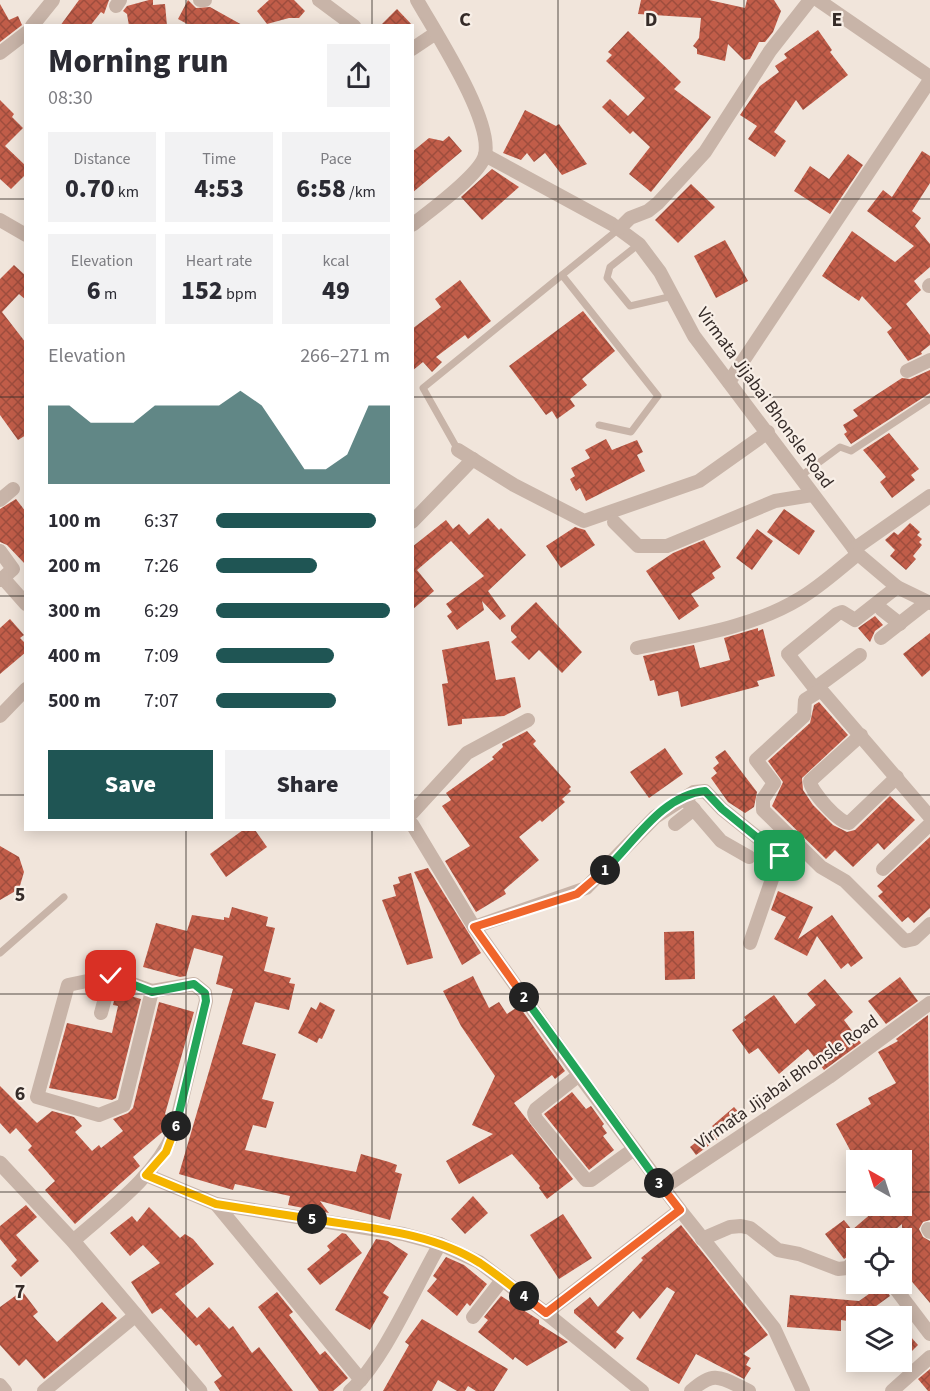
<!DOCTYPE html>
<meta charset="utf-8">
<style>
body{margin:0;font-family:"Source Sans 3",sans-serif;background:#f2f2f3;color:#2b2b33;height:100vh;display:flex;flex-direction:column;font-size:22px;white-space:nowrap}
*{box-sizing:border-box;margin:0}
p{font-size:20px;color:#7c7c81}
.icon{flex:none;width:33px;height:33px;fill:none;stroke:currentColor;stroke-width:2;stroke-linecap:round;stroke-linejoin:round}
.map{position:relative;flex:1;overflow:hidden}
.sheet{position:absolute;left:24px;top:24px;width:390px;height:807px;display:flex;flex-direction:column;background:#fff;border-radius:0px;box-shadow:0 3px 15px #0003}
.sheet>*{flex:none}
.needle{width:39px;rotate:321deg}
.fabs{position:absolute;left:846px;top:1150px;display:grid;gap:12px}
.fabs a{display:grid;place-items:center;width:66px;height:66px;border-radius:0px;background:#fff;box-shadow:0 3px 15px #0003;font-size:30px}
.pin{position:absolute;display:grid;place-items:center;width:51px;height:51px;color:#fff;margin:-26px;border-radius:12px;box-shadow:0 3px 9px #0006}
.km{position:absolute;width:30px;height:30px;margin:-15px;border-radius:50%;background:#222;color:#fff;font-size:16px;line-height:30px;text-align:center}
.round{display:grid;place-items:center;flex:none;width:63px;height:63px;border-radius:0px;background:#f2f2f3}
.headline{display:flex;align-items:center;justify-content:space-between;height:102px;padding:0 24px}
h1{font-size:33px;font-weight:800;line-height:45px}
.metrics{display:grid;grid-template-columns:repeat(3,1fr);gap:9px;height:102px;padding:6px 24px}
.metrics div{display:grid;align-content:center;border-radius:0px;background:#f2f2f3;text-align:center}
.metrics b{font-size:26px;font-weight:800}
.metrics small{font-size:16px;font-weight:400}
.metrics p{font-size:16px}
.chart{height:168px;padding:12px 24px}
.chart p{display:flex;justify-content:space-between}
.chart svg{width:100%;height:108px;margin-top:6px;fill:#1f5554;opacity:.7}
.primary-button{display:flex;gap:12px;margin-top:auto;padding:12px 24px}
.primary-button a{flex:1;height:69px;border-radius:0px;background:#1f5554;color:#fff;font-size:24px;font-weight:800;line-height:69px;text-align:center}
.primary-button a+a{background:#f2f2f3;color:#2b2b33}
ul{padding:0 24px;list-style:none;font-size:20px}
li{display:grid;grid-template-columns:96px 72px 1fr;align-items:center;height:45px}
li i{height:15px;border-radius:8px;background:#1f5554}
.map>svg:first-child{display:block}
</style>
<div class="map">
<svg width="930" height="1391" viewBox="0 0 930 1391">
<defs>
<pattern id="building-cross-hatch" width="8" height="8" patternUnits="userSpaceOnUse" patternTransform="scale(1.5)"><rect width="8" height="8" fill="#c15d49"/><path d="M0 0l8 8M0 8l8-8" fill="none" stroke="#9e4d3d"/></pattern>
</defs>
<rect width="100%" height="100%" fill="#f1e5db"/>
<g fill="url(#building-cross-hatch)">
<polygon points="79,0 109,0 104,14 101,12 90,26 60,26"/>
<polygon points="149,0 153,0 153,5 165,4 167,26 129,26 127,14 123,11 127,6"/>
<polygon points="188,0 196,8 210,7 244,26 191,26 178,19"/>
<polygon points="269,0 294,0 305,11 299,18 289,18 267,24 257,11"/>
<polygon points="641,0 709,0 745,8 747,0 774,0 781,11 773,32 765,42 759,42 750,59 744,60 728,44 725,61 697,54 697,49 693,46 699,38 701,18 638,14"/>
<polygon points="0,4 9,20 18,16 22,25 0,42"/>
<polygon points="397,9 413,26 380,26"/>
<polygon points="818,30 832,50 830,52 848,75 803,110 796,100 774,132 786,141 775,157 748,139 757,126 740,115 760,86 779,72 775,66 787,58 784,54"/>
<polygon points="628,31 681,82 674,89 711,117 651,192 629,174 650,147 633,131 630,134 602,107 610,99 628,116 645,98 606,61 612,55 608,52"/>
<polygon points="0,100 14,114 12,117 23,128 5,146 26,166 26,174 11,189 0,179"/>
<polygon points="525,110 556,126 559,124 587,164 562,175 545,153 534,162 527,153 521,160 503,153"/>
<polygon points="449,136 462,151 412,193 412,152 429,138 443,141"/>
<polygon points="922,151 930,156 930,183 912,211 921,218 915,226 930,244 930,267 914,281 921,290 906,304 930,335 930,345 921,352 922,354 908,361 887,332 892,328 862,296 859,301 822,276 852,231 895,262 914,246 867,211 883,190 892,197"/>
<polygon points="848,154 863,165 830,214 794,191 810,166 829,179"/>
<polygon points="492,169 519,187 482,220 461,197"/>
<polygon points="691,184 715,207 678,243 655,220"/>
<polygon points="725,240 748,281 716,298 694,256"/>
<polygon points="14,265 26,276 26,300 19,294 2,312 26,343 26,435 18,440 0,415 0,279"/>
<polygon points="460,280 491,321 468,339 465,335 436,357 442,362 432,372 423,362 412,371 412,329 441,307 435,299"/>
<polygon points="583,311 615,351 582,379 587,385 570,399 575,406 557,419 552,411 546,415 509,366"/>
<polygon points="930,370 930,393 851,444 844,434 847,432 843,425 858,416 853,410 902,378 910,379"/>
<polygon points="889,433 919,469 911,475 915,480 892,498 880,482 886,477 863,450"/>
<polygon points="606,439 612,450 637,440 643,452 637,455 645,471 586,501 580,488 576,491 570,479 575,476 571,468 590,458 585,450"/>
<polygon points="16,499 26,512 26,565 7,545 0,542 0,509"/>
<polygon points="784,509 815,531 799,555 767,532"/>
<polygon points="488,518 499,530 501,528 526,555 488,591 506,616 500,620 482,601 484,610 457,630 447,616 452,612 446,604 484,576 451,541 417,570 434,591 412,610 412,547 446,520 453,529 459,524 469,535"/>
<polygon points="910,523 920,532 917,535 922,539 919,542 922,545 913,556 916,559 906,570 890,556 895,550 885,540 894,532 898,535"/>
<polygon points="575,527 585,530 595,545 561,568 546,546"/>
<polygon points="757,529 773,541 752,570 736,558"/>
<polygon points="704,540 721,567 712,573 715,578 691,594 699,606 679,620 646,571 673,553"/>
<polygon points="536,602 582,652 562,673 539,650 529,660 511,642 517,637 511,631 511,626"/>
<polygon points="875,616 883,625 875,631 870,642 858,628"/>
<polygon points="10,619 24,635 20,638 26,644 26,652 0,674 0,628"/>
<polygon points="758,628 758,631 763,629 775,676 757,681 759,686 681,707 678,691 658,696 654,680 650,681 643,656 694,645 700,668 730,660 724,638"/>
<polygon points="930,633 930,670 922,677 903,654"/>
<polygon points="489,641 496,680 515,677 521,707 504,716 462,719 462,724 448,726 442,684 448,683 442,650"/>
<polygon points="819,702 848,735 802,778 803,790 813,805 833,825 847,832 855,830 890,796 915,820 884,850 878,843 853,867 835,850 826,859 772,806 783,782 768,761 810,723 814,705"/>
<polygon points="527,731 536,741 533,744 571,787 569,789 571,791 562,799 565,802 542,822 540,820 519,837 539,860 504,890 506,894 476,912 445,861 470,846 442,806 451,800 446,793 494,759 492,757 503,747 502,744"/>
<polygon points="665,748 683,774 649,798 630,772"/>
<polygon points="725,750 757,792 754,807 745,813 728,802 711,778 717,773 713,768 719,763 715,757"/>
<polygon points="243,830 255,830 267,847 226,877 210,854"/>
<polygon points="930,837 930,908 914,923 908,917 902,922 878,896 883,892 877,886"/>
<polygon points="0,846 19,857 24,872 19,889 0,900"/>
<polygon points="428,868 481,953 462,965 414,872"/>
<polygon points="411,873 433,958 407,965 382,900 396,896 393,885 400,883 398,877"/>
<polygon points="778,891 813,907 798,939 832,915 863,958 851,967 848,963 841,969 817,936 807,956 774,939 786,917 771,910"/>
<polygon points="232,907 268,917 266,926 275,928 264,971 291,978 289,983 295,984 289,1010 255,1002 242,1044 276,1054 262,1099 274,1102 266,1128 253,1125 245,1150 356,1172 361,1154 389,1162 397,1165 395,1172 402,1174 390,1220 320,1201 329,1213 288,1205 290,1196 235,1184 233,1190 179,1174 233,989 216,984 223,956 194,948 186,976 180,977 143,967 156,923 187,931 192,915 224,920 224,917 229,918"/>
<polygon points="694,931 695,979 665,980 664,932"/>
<polygon points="473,976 489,1008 499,1002 507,1014 519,1006 565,1071 555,1079 552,1075 514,1103 573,1179 547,1199 539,1188 540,1186 512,1154 459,1184 446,1161 493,1134 472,1125 495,1076 461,1026 443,991"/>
<polygon points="900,977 918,1001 886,1024 868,1001"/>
<polygon points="825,979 853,1012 844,1020 861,1043 824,1070 808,1049 779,1074 758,1048 749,1054 732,1030 746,1020 744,1017 774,995 795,1024 816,1005 807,994"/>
<polygon points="116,992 141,999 116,1098 112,1100 49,1088 67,1023 112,1033 118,1006 113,1005"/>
<polygon points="159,1002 194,1012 165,1114 168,1117 166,1129 133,1157 140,1166 75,1224 45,1190 55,1181 28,1150 32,1146 16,1128 10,1134 0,1123 0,1086 37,1123 52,1111 74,1117 82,1126 75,1132 92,1151 99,1145 101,1148 123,1131 113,1119 128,1113 133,1108"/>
<polygon points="320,1002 335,1010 322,1039 319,1038 317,1043 298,1033 311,1007 316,1010"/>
<polygon points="928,1015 930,1220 923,1222 919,1229 923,1237 930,1241 930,1303 908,1277 902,1282 902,1224 884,1239 856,1239 856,1251 844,1259 825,1234 844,1220 852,1230 880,1206 902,1206 902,1188 908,1182 902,1161 856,1161 836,1124 871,1104 868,1098 896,1083 878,1052 898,1041 896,1039"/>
<polygon points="572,1092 586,1109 591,1106 604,1124 602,1126 607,1133 603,1136 614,1150 589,1170 544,1114"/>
<polygon points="734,1107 745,1119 696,1155 690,1147 714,1128 712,1126"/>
<polygon points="473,1196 488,1213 465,1234 451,1219"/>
<polygon points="26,1205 37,1217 16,1235 39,1261 21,1277 11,1266 17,1260 0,1239 0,1226"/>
<polygon points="149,1207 180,1238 185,1234 193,1239 214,1264 175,1294 197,1318 209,1307 229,1329 233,1326 252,1353 259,1347 293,1391 220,1391 214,1382 222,1376 199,1344 196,1346 161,1308 152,1314 131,1282 160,1263 143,1245 130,1256 110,1233 132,1216 137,1222"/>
<polygon points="563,1214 592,1258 559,1279 530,1235"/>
<polygon points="681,1225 768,1335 743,1354 750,1358 746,1365 751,1368 744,1379 696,1354 679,1384 636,1359 675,1292 667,1287 640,1319 633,1311 616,1332 624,1338 615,1349 574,1313 574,1310 590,1297 598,1307 643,1260 641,1258"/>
<polygon points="342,1233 346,1234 362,1253 320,1285 307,1269 330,1250 327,1246"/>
<polygon points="376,1239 388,1241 408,1254 383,1293 389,1297 370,1330 335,1310"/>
<polygon points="446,1257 464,1265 487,1284 470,1306 467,1303 457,1316 427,1291 437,1279 433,1276"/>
<polygon points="883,1284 890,1296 872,1309 877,1317 848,1317 848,1321 841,1320 841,1331 787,1327 790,1295 859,1301"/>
<polygon points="22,1291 38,1312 33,1316 57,1342 102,1302 117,1318 44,1379 26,1359 19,1366 0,1345 0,1307"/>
<polygon points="277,1292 293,1312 289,1315 320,1355 325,1351 348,1378 333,1391 319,1391 258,1307"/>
<polygon points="501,1296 539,1320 539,1324 568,1342 527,1366 515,1357 513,1360 478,1332 488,1320 484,1317"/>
<polygon points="422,1319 508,1369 494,1391 476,1391 468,1386 465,1391 457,1391 438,1380 432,1391 383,1391 409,1345 405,1342"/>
<polygon points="902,1327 918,1345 902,1361"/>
<polygon points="930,1369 930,1391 928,1391 918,1379"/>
</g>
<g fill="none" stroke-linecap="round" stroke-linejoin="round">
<g stroke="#c8b4a8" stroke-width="7">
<polyline points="639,244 610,267 607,278 630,306 673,296"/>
<polyline points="562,275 620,228"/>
<polyline points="458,450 423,388 562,275 658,396 631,432 599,425"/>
<polyline points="798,478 840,447 851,451 930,399"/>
<polyline points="0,953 64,897"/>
</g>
<g stroke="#c8b4a8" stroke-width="14">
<polyline points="200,0 205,0"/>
<polyline points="319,0 354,26"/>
<polyline points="818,0 930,77"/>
<polyline points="116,6 120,0"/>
<polyline points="32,26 53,0"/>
<polyline points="412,49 436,33"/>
<polyline points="0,53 26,33"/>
<polyline points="485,155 612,224 639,244 660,272 694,336 858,554 897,587 930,603"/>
<polyline points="0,220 26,235"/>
<path d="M 412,225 C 430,211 480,175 485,155 C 493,120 435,32 417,0"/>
<polyline points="620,228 630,218 648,211 658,203 705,152 770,51 810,0"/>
<polyline points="929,286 930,285"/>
<polyline points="907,371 930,360"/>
<polyline points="729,382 930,80"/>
<polyline points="458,450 514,485 584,521 699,481 768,432"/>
<polyline points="0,500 13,489"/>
<polyline points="412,522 473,459"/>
<polyline points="614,522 638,546 667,546 775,501 812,495"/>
<polyline points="854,549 930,496"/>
<polyline points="0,551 13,569 3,578"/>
<polyline points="0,580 3,578 26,604"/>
<polyline points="881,609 900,624"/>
<polyline points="881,638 927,602"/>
<path d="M 637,648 C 691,636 751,628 799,599 C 820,587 839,569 858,554"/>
<polyline points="860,655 818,686 813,686 788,654 837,614 842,612 855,620 897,587"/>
<polyline points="0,716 26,689"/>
<path d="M 861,735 L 810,781 C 810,791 840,824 849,823 L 897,777"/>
<polyline points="684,798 721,841 749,857"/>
<polyline points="412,813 467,753 528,720"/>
<polyline points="930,817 821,690 805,700 804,716 756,760 774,783 763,799 763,810 821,867 845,881 905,941 914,939 930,924"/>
<polyline points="412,824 474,927 579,1075 680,1210 774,1328 803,1391"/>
<polyline points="675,824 694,809"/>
<polyline points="883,869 930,824"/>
<polyline points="474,927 586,888 655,817 694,792 705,791 722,809 788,862"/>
<polyline points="750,943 780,856"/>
<polygon points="111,976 152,991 124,1105 99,1115 37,1097 68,985"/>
<polyline points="101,1013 111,976"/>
<polyline points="579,1075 536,1109 534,1113 536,1119 586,1180 591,1180 634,1149"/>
<path d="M 146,1175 L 216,1204 L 403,1234 L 440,1244 C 416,1285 384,1361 350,1391"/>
<polyline points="663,1188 829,1077 930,1003"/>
<polyline points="216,1204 361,1380"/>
<polyline points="928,1229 930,1232"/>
<polyline points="702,1239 730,1227 741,1226 750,1228 778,1250 799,1254 838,1269 847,1268 856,1260"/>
<path d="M 73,1241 C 109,1209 154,1178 174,1132 L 206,1001 L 205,993 L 194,984 L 152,991"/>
<polyline points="440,1244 479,1262 546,1313 642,1391"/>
<polyline points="892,1284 930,1334"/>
<polyline points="546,1313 680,1210"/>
<polyline points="473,1317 502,1280"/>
<polyline points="0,1385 5,1391"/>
<polyline points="44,1391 136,1315"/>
<path d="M 691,1391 C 715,1369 721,1378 749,1391"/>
<polyline points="892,1391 930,1357"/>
</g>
<polyline stroke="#c8b4a8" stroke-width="15" points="0,1163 73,1241 200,1391"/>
</g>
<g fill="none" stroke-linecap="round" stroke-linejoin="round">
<g stroke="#fff" stroke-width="12">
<path id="split-1" d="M 605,870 C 634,843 662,795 705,791 L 722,809 L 780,856"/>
</g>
<g stroke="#fff" stroke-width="12">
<polyline id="split-2" points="524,997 474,927 577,894 605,870"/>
</g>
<g stroke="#fff" stroke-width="12">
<polyline id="split-3" points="524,997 659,1183"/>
</g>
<g stroke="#fff" stroke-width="12">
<polyline id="split-4" points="524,1296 546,1313 680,1210 659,1183"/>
</g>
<g stroke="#fff" stroke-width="12">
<path id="split-5" d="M 312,1219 C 368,1228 431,1232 480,1263 C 495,1273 510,1285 524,1296"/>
</g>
<g stroke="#fff" stroke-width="12">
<polyline id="split-6" points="176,1126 166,1152 146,1175 216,1204 312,1219"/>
</g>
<g stroke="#fff" stroke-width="12">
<polyline id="split-7" points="111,976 152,992 194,984 205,993 206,1001 176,1126"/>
</g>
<use href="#split-1" stroke="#22a559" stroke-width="8"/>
<use href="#split-2" stroke="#f0652b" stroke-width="8"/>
<use href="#split-3" stroke="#22a559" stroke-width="8"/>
<use href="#split-4" stroke="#f0652b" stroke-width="8"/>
<use href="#split-5" stroke="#f5b400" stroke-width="8"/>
<use href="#split-6" stroke="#f5b400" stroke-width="8"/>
<use href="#split-7" stroke="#22a559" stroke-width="8"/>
</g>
<path fill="none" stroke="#352b28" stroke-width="1.5" stroke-opacity="0.55" d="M 186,0 L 186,26M 372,0 L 372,26M 558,0 L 558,1391M 744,0 L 744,1391M 0,199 L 26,199M 412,199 L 930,199M 0,397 L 26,397M 412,397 L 930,397M 0,596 L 26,596M 412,596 L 930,596M 0,795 L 26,795M 412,795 L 930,795M 186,830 L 186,1391M 372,830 L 372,1391M 0,994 L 930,994M 0,1192 L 856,1192M 902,1192 L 930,1192"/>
<g text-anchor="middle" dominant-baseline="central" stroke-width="4.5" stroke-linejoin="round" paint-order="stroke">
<g font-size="18" fill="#352b28" stroke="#f8efe7">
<text transform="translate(765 398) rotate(54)">Virmata Jijabai Bhonsle Road</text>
<text transform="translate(787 1082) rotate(-35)">Virmata Jijabai Bhonsle Road</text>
</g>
</g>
<g font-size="20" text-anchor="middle" font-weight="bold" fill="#352b28" stroke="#f8efe7" stroke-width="4.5" stroke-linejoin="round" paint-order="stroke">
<text x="465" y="26">C</text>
<text x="651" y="26">D</text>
<text x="837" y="26">E</text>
<text x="20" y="901">5</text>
<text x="20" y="1100">6</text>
<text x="20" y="1298">7</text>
</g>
</svg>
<div class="fabs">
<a><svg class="needle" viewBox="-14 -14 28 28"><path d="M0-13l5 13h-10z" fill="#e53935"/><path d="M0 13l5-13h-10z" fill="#7c7c81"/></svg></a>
<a><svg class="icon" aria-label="locate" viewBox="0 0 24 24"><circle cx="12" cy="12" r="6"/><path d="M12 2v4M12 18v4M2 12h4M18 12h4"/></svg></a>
<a><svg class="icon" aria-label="layers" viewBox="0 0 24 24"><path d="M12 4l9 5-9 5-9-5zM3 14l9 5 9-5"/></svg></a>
</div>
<div class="pin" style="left:780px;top:856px;background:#1e9e55"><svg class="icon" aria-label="arrive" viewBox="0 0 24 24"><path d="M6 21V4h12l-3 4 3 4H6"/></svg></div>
<div class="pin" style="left:111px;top:976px;background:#d93025"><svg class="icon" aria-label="check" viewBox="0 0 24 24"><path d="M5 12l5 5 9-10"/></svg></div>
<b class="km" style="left:605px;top:870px">1</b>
<b class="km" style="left:524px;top:997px">2</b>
<b class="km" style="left:659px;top:1183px">3</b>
<b class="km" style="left:524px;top:1296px">4</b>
<b class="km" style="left:312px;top:1219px">5</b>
<b class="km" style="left:176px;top:1126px">6</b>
<section class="sheet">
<div class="headline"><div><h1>Morning run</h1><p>08:30</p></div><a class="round"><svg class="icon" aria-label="share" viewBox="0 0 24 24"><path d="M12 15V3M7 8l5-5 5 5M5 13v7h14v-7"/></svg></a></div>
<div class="metrics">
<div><p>Distance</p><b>0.70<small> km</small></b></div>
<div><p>Time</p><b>4:53</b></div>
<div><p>Pace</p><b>6:58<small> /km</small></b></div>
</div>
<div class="metrics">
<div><p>Elevation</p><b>6<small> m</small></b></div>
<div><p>Heart rate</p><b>152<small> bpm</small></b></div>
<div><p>kcal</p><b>49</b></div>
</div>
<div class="chart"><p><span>Elevation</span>266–271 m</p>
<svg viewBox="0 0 160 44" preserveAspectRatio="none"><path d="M0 44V12L10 12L20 19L30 19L40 19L50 12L60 12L70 12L80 12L90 6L100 12L110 25L120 38L130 38L140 32L150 12L160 12V44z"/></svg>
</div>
<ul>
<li><b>100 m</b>6:37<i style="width:92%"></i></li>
<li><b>200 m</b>7:26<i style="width:58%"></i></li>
<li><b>300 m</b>6:29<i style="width:100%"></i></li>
<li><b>400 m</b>7:09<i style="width:68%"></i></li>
<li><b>500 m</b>7:07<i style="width:69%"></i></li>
</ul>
<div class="primary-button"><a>Save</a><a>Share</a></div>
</section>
</div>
